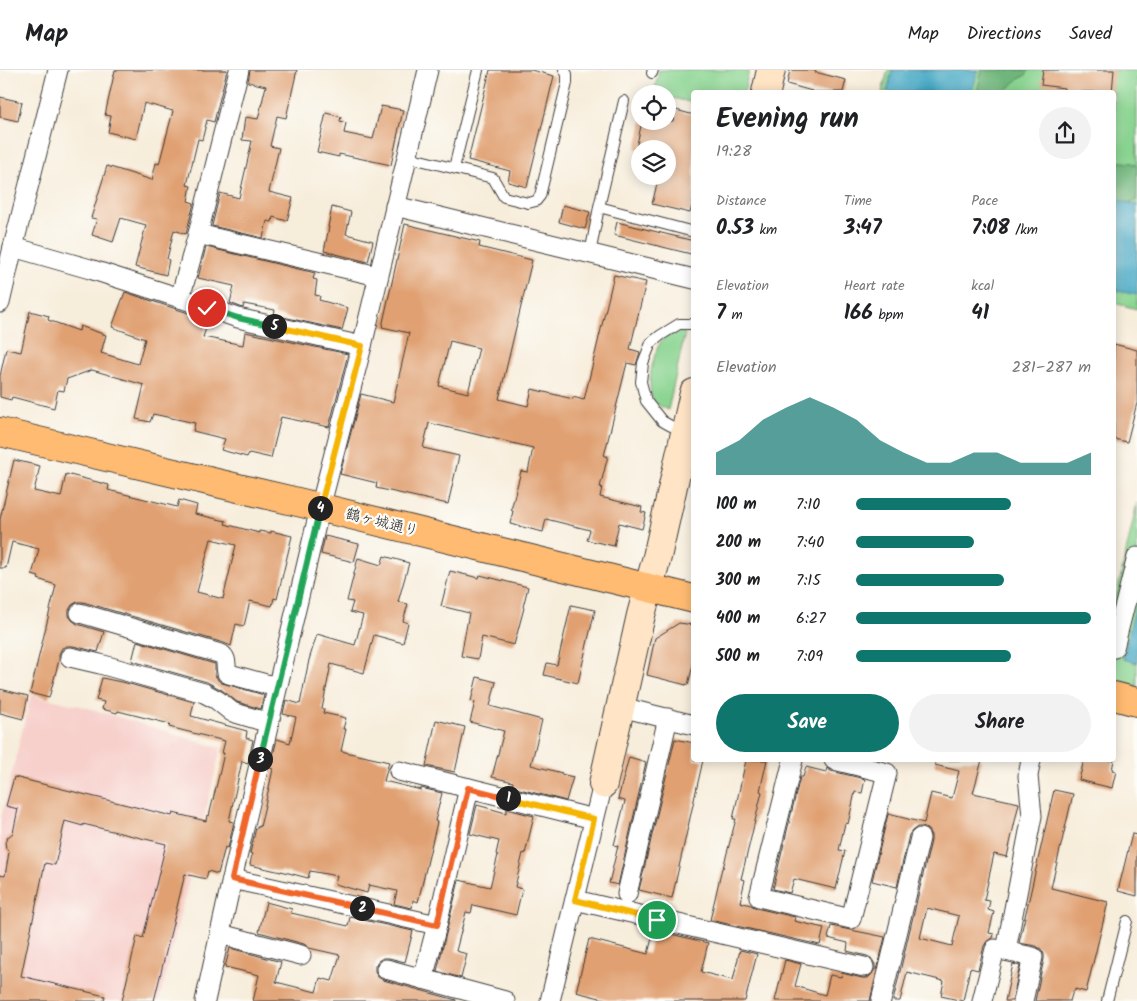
<!DOCTYPE html>
<meta charset="utf-8">
<style>
body{margin:0;font-family:Kalam,"Klee One",sans-serif;background:#f2f2f2;color:#202124;height:100vh;display:flex;flex-direction:column;font-size:19px;white-space:nowrap}
*{box-sizing:border-box;margin:0}
p{font-size:16px;color:#757577}
.icon{flex:none;width:28px;height:28px;fill:none;stroke:currentColor;stroke-width:2;stroke-linecap:round;stroke-linejoin:round}
.map{position:relative;flex:1;overflow:hidden}
.details{position:absolute;left:691px;top:20px;width:425px;height:672px;display:flex;flex-direction:column;background:#fff;border-radius:5px;box-shadow:0 2px 12px #0003}
.details>*{flex:none}
.controls{position:absolute;left:631px;top:15px;display:grid;gap:10px}
.controls a{display:grid;place-items:center;width:45px;height:45px;border-radius:50%;background:#fff;box-shadow:0 2px 12px #0003;font-size:25px}
.pin{position:absolute;display:grid;place-items:center;width:42px;height:42px;color:#fff;margin:-21px;border:2px solid #fff;border-radius:50%;box-shadow:0 1px 5px #0007}
.km{position:absolute;width:25px;height:25px;margin:-12px;border-radius:50%;background:#222;color:#fff;font-size:14px;line-height:25px;text-align:center}
.round{display:grid;place-items:center;flex:none;width:52px;height:52px;border-radius:26px;background:#f2f2f2}
.overview{display:flex;align-items:center;justify-content:space-between;height:85px;padding:0 25px}
h1{font-size:28px;font-weight:700;line-height:38px}
.metrics{display:grid;grid-template-columns:repeat(3,1fr);gap:8px;height:85px;padding:5px 25px}
.metrics div{display:grid;align-content:center}
.metrics b{font-size:21px;font-weight:700}
.metrics small{font-size:14px;font-weight:400}
.metrics p{font-size:14px}
.chart{height:140px;padding:10px 25px}
.chart p{display:flex;justify-content:space-between}
.chart svg{width:100%;height:90px;margin-top:5px;fill:#0f766e;opacity:.7}
.button{display:flex;gap:10px;margin-top:auto;padding:10px 25px}
.button a{flex:1;height:58px;border-radius:30px;background:#0f766e;color:#fff;font-size:20px;font-weight:700;line-height:58px;text-align:center}
.button a+a{background:#f2f2f2;color:#202124}
ul{padding:0 25px;list-style:none;font-size:16px}
li{display:grid;grid-template-columns:80px 60px 1fr;align-items:center;height:38px}
li i{height:12px;border-radius:6px;background:#0f766e}
header{display:flex;align-items:center;gap:30px;box-sizing:border-box;height:70px;padding:0 25px;background:#fff;border-bottom:1px solid #e0e0e0}
header strong{font-size:24px}
nav{display:flex;gap:28px;margin-inline-start:auto;font-size:18px}
.map>svg:first-child{display:block}
</style>
<header>
<strong>Map</strong>
<nav><a>Map</a><a>Directions</a><a>Saved</a></nav>
</header>
<div class="map">
<svg width="1137" height="931" viewBox="0 0 1137 931">
<rect width="100%" height="100%" fill="#fdfcf7"/>
<filter id="ink" filterUnits="userSpaceOnUse"><feTurbulence type="fractalNoise" baseFrequency=".02" numOctaves="2"/><feDisplacementMap in="SourceGraphic" scale="10" xChannelSelector="R" yChannelSelector="G"/><feConvolveMatrix kernelMatrix="1 2 1 2 8 2 1 2 1" color-interpolation-filters="sRGB"/></filter>
<filter id="wash" filterUnits="userSpaceOnUse"><feTurbulence type="fractalNoise" baseFrequency=".0096" numOctaves="4" result="noise"/><feDisplacementMap in="SourceGraphic" scale="20" xChannelSelector="R" yChannelSelector="G"/><feGaussianBlur stdDeviation="1.12" result="paint"/><feColorMatrix in="noise" values="0 0 0 0 0 0 0 0 0 0 0 0 0 0 0 0 0 1.4 0 .05"/><feComposite in="paint" operator="in"/></filter>
<g filter="url(#wash)">
<rect width="100%" height="100%" fill="#f7eddb"/>
<polygon fill="#f7d0cc" points="31,625 85,637 221,678 159,931 0,931 0,752"/>
<g fill="#8ad491" stroke="#537856">
<polygon points="659,0 742,0 749,1 744,22 694,22 694,33 668,27 668,24 654,24"/>
<polygon points="888,0 1137,0 1137,239 1114,233 1114,22 882,22"/>
<path d="M 680,262 L 685,263 L 668,340 C 664,338 657,335 654,331 C 645,318 653,282 662,270 C 666,265 674,264 680,262 Z"/>
<polygon points="1137,433 1137,616 1114,610 1114,536"/>
</g>
<g fill="#6fb67b" stroke="#46694c">
<polygon points="982,0 1028,0 1027,4 1016,11 1007,20 1006,22 977,22"/>
<path d="M 1114,91 L 1132,93 L 1137,96 L 1137,130 C 1130,135 1121,131 1114,129 Z"/>
</g>
<g fill="#45a7c4" stroke="#306270">
<polygon points="892,0 978,0 972,22 887,22"/>
<polygon points="1114,129 1137,135 1137,225 1114,220"/>
<polygon points="1137,528 1137,593 1123,589"/>
</g>
<g id="blocks">
<g fill="#e0a072" fill-rule="evenodd">
<polygon points="115,0 227,0 214,52 207,50 202,70 198,69 187,115 191,116 188,131 194,133 186,164 174,160 167,189 169,190 166,205 135,197 146,155 121,148 113,172 92,165 97,149 91,148 107,96 152,110 156,93 159,94 173,41 144,33 136,69 108,62 111,46 105,45"/>
<polygon points="250,0 297,0 286,48 277,46 270,76 279,78 269,122 293,128 287,151 273,147 272,152 267,151 263,168 212,156 220,123 239,128 252,71 242,70 245,47 258,49 266,16 248,12"/>
<polygon points="490,0 531,0 554,6 527,117 508,112 510,101 468,90"/>
<polygon points="790,0 815,0 815,2 846,10 843,22 811,22 812,21 787,14"/>
<polygon points="1043,0 1114,0 1112,22 1064,22 1064,18 1041,15"/>
<polygon points="0,27 22,32 18,51 0,47"/>
<polygon points="381,36 403,40 391,95 339,84 339,87 317,82 326,43 341,47 340,51 346,53 344,63 373,69"/>
<polygon points="676,40 694,45 694,128 690,143 652,134 659,106 668,106 668,79 636,79 642,51 673,51"/>
<polygon points="563,135 590,142 585,159 559,152"/>
<polygon points="332,137 351,142 346,164 373,171 368,192 324,181 329,157 328,157"/>
<polygon points="617,152 694,171 691,184 614,165"/>
<path d="M 405,154 L 480,172 L 479,177 L 532,190 L 499,329 L 528,336 L 532,319 L 573,329 L 573,327 L 584,330 L 614,205 L 646,212 L 630,279 L 640,282 L 636,295 L 627,293 L 604,386 L 608,386 L 600,417 L 602,417 L 600,427 L 642,437 L 641,442 L 646,443 L 642,459 L 619,453 L 614,476 L 587,470 L 590,460 L 546,449 L 543,462 L 510,454 L 513,441 L 511,440 L 521,401 L 528,402 L 533,378 L 429,353 L 423,378 L 459,386 L 448,434 L 376,418 L 377,413 L 340,404 L 361,324 L 393,332 L 409,263 L 382,257 ZM 450,271 L 479,278 L 468,323 L 439,316 Z"/>
<polygon points="206,177 315,203 313,209 317,210 315,225 320,226 319,230 348,238 342,260 274,245 275,240 244,234 243,238 230,233 234,216 198,208"/>
<polygon points="125,222 209,250 203,267 243,275 245,262 348,284 329,357 281,347 271,388 249,383 247,387 221,380 225,369 193,361 195,353 153,344 150,352 136,349 144,315 92,300 67,309 64,321 58,320 54,338 12,327 11,330 0,327 0,306 6,279 21,282 30,241 49,246 48,250 79,261 80,256 106,265 101,283 138,294 145,269 112,257"/>
<polygon points="1114,274 1137,280 1137,333 1127,372 1114,369"/>
<path d="M 14,390 L 40,396 L 34,421 L 61,427 L 66,404 L 109,415 L 108,420 L 177,437 L 179,430 L 197,435 L 195,444 L 226,451 L 225,454 L 259,463 L 259,461 L 271,463 L 271,461 L 292,466 L 277,529 L 274,528 L 272,536 L 250,531 L 244,556 L 236,554 L 231,576 L 224,573 L 83,532 L 77,532 L 72,535 L 69,540 L 69,546 L 72,550 L 77,554 L 104,562 L 98,582 L 73,576 L 67,576 L 62,578 L 59,584 L 59,590 L 49,628 L 30,623 L 56,515 L 38,509 L 39,507 L 32,505 L 39,479 L 12,472 L 6,498 L 0,498 L 0,449 ZM 211,469 L 236,475 L 223,529 L 197,522 Z"/>
<polygon points="325,466 359,474 354,492 321,484"/>
<polygon points="384,486 409,493 398,532 408,534 403,551 408,553 403,573 374,565 364,603 331,594 322,639 324,639 323,643 346,648 343,659 346,659 341,681 389,692 384,711 421,720 421,718 442,723 435,751 437,752 418,832 413,830 412,838 394,834 397,821 369,815 367,823 335,814 337,806 310,801 308,808 281,801 281,802 250,795 252,784 250,783 256,758 258,758 258,756 260,757 268,722 273,699 270,698 277,669 290,673 296,647 283,644 286,630 300,634 309,590 317,564 355,575 363,545 350,542 353,532 347,531 358,488 381,495"/>
<polygon points="450,501 479,508 480,505 528,517 523,537 524,538 514,575 482,567 478,589 461,586 469,543 441,536"/>
<polygon points="571,535 595,540 578,613 544,605 547,593 557,595"/>
<polygon points="679,553 694,555 694,591 688,615 686,614 686,615 647,605 655,568"/>
<polygon points="137,571 215,594 215,606 216,606 218,610 222,613 264,625 261,639 237,632 222,620 207,612 132,591"/>
<polygon points="477,607 496,612 490,636 542,650 531,695 562,703 561,704 573,707 566,731 512,717 513,712 492,707 504,661 470,652 475,632 471,631"/>
<polygon points="102,608 126,613 194,632 191,646 247,661 246,668 253,670 248,693 242,691 229,751 234,752 228,778 225,777 218,804 208,801 206,809 185,804 154,931 122,931 137,866 143,868 166,774 83,754 83,756 65,751 55,795 45,793 21,906 105,926 104,931 0,931 0,805 5,806 9,782 6,779 5,772 8,767 13,763 18,739 6,736 14,707 172,746 173,743 206,751 207,745 209,746 220,701 224,683 222,683 225,671 169,657 170,654 118,641 117,643 102,639 104,632 96,630"/>
<polygon points="0,619 28,626 23,649 0,643"/>
<polygon points="436,650 465,657 455,702 426,696"/>
<polygon points="675,669 694,673 694,690 703,690 672,828 639,820"/>
<polygon points="629,687 646,692 618,815 609,813 618,776 614,775 625,731 618,729"/>
<polygon points="746,690 767,690 760,721 762,722 741,809 745,810 740,832 751,835 756,838 795,847 794,851 824,858 820,875 710,850 722,798 723,798 736,749 733,749"/>
<path d="M 935,690 L 982,690 L 973,723 L 1019,733 L 1007,787 L 994,784 L 984,830 L 990,831 L 988,840 L 994,842 L 989,863 L 994,864 L 993,868 L 987,871 L 984,876 L 978,900 L 970,898 L 963,931 L 941,926 L 944,911 L 907,902 L 900,931 L 893,931 L 931,771 L 931,765 L 928,760 L 923,757 L 917,757 L 912,761 L 909,765 L 897,817 L 872,811 L 888,744 L 924,753 L 931,723 L 952,728 L 959,701 L 935,695 ZM 927,838 L 959,846 L 952,876 L 920,868 Z"/>
<polygon points="1084,690 1114,690 1112,700 1116,701 1112,718 1079,710"/>
<polygon points="806,697 826,702 827,698 831,701 865,709 862,723 855,722 848,754 845,753 839,780 845,781 836,819 794,809 790,823 773,819 800,707 803,707"/>
<polygon points="1054,720 1073,724 1051,818 1108,832 1086,922 1075,919 1075,921 1073,921 1070,931 1035,931 1044,889 1044,884 1041,879 1036,876 1019,873"/>
<polygon points="477,735 506,743 507,739 534,746 525,784 523,783 515,817 522,819 516,845 473,835 471,843 466,842 456,881 467,884 461,908 437,901 459,810 490,817 498,785 496,784 499,771 470,764"/>
<polygon points="1132,764 1137,765 1137,826 1118,821"/>
<polygon points="266,832 292,839 291,843 348,856 350,847 413,861 405,892 389,888 383,888 378,891 375,896 375,901 378,907 383,910 456,930 456,931 253,931 259,905 225,897 230,878 281,892 276,912 316,922 320,908 332,911 340,885 309,878 304,874 259,862"/>
<polygon points="831,856 885,867 870,931 775,931 785,890 801,894 795,916 825,925 830,905 841,907 842,903 862,908 868,908 872,904 875,899 875,894 871,888 867,886 847,881 848,873 828,868"/>
<polygon points="654,860 708,873 701,902 733,910 740,880 757,884 745,931 612,931 576,922 589,869 648,884"/>
<polygon points="1013,894 1020,896 1012,931 1005,931"/>
</g>
</g>
</g>
<g filter="url(#ink)">
<use href="#blocks" fill-opacity="0" stroke="#3d3b39" stroke-width="1"/>
<g fill="none" stroke-linecap="round" stroke-linejoin="round">
<g stroke="#3d3b39" stroke-width="12">
<g id="lane">
<polyline points="652,3 653,0"/>
<polyline points="408,87 493,108 504,127 528,133 536,131 540,126 567,13 567,4 564,0"/>
<polyline points="454,98 478,0"/>
<polyline points="599,137 694,162"/>
<polyline points="590,184 599,137 624,31"/>
<polyline points="684,359 671,356 662,351 646,331 641,312 643,293 651,273 661,265 679,254 694,254"/>
<polyline points="1107,931 1127,851"/>
</g>
</g>
<g stroke="#3d3b39" stroke-width="21">
<g id="street">
<polyline points="395,136 694,209"/>
<polyline points="198,164 378,206"/>
<polyline points="13,177 90,199 180,228 238,248 362,276"/>
<polyline points="180,228 198,164 239,0"/>
<polyline points="0,233 13,177 58,0"/>
<path d="M 80,543 L 221,584 C 228,589 225,595 227,603 L 229,604 L 277,617"/>
<polyline points="1114,578 1137,487"/>
<polyline points="70,587 100,594 204,623 217,630 232,642 269,653"/>
<polyline points="621,637 694,655"/>
<polyline points="793,690 759,827 851,849 887,703 834,690"/>
<polyline points="399,701 469,718"/>
<polyline points="232,809 437,855"/>
<polyline points="627,824 668,648"/>
<polyline points="575,830 864,897"/>
<polyline points="220,864 301,885"/>
<polyline points="1006,880 1032,746 1028,706 1031,690"/>
<polyline points="386,899 505,931"/>
<polyline points="423,909 437,855 469,718 594,749"/>
<polyline points="205,931 232,809 320,438 362,276 428,0"/>
<polyline points="550,931 603,714"/>
<polyline points="881,931 920,768"/>
<polyline points="982,931 995,879 1033,887 1023,931"/>
</g>
</g>
<g stroke="#3d3b39" stroke-width="30">
<g id="secondary">
<polyline points="766,22 771,0"/>
<polyline points="603,714 641,545 657,487 694,323"/>
</g>
</g>
<g stroke="#3d3b39" stroke-width="30">
<g id="highway">
<polyline points="0,362 302,433 694,529"/>
<polyline points="1114,626 1137,632"/>
</g>
</g>
<use href="#lane" stroke="#fff" stroke-width="10"/>
<use href="#street" stroke="#fff" stroke-width="19"/>
<use href="#secondary" stroke="#ffe4c6" stroke-width="28"/>
<use href="#highway" stroke="#ffbb71" stroke-width="28"/>
</g>
</g>
<g fill="none" stroke-linecap="round" stroke-linejoin="round" filter="url(#ink)">
<g stroke="#fff" stroke-width="10">
<polyline id="split-1" points="508,728 594,749 575,830 657,850"/>
</g>
<g stroke="#fff" stroke-width="10">
<polyline id="split-2" points="362,838 437,855 468,718 508,728"/>
</g>
<g stroke="#fff" stroke-width="10">
<polyline id="split-3" points="260,689 232,809 362,838"/>
</g>
<g stroke="#fff" stroke-width="10">
<polyline id="split-4" points="260,689 320,438"/>
</g>
<g stroke="#fff" stroke-width="10">
<polyline id="split-5" points="274,256 362,276 320,438"/>
</g>
<g stroke="#fff" stroke-width="10">
<polyline id="split-6" points="207,238 238,248 274,256"/>
</g>
<use href="#split-1" stroke="#f5b400" stroke-width="6"/>
<use href="#split-2" stroke="#f0652b" stroke-width="6"/>
<use href="#split-3" stroke="#f0652b" stroke-width="6"/>
<use href="#split-4" stroke="#22a559" stroke-width="6"/>
<use href="#split-5" stroke="#f5b400" stroke-width="6"/>
<use href="#split-6" stroke="#22a559" stroke-width="6"/>
</g>
<g text-anchor="middle" dominant-baseline="central" stroke-width="4.5" stroke-linejoin="round" paint-order="stroke">
<g font-size="15" fill="#1c1c1c" stroke="#fdfcf7">
<text transform="translate(382 453) rotate(14)">鶴ヶ城通り</text>
</g>
</g>
</svg>
<div class="controls">
<a><svg class="icon" aria-label="locate" viewBox="0 0 24 24"><circle cx="12" cy="12" r="6"/><path d="M12 2v4M12 18v4M2 12h4M18 12h4"/></svg></a>
<a><svg class="icon" aria-label="layers" viewBox="0 0 24 24"><path d="M12 4l9 5-9 5-9-5zM3 14l9 5 9-5"/></svg></a>
</div>
<div class="pin" style="left:657px;top:850px;background:#1e9e55"><svg class="icon" aria-label="arrive" viewBox="0 0 24 24"><path d="M6 21V4h12l-3 4 3 4H6"/></svg></div>
<div class="pin" style="left:207px;top:238px;background:#d93025"><svg class="icon" aria-label="check" viewBox="0 0 24 24"><path d="M5 12l5 5 9-10"/></svg></div>
<b class="km" style="left:508px;top:728px">1</b>
<b class="km" style="left:362px;top:838px">2</b>
<b class="km" style="left:260px;top:689px">3</b>
<b class="km" style="left:320px;top:438px">4</b>
<b class="km" style="left:274px;top:256px">5</b>
<section class="details">
<div class="overview"><div><h1>Evening run</h1><p>19:28</p></div><a class="round"><svg class="icon" aria-label="share" viewBox="0 0 24 24"><path d="M12 15V3M7 8l5-5 5 5M5 13v7h14v-7"/></svg></a></div>
<div class="metrics">
<div><p>Distance</p><b>0.53<small> km</small></b></div>
<div><p>Time</p><b>3:47</b></div>
<div><p>Pace</p><b>7:08<small> /km</small></b></div>
</div>
<div class="metrics">
<div><p>Elevation</p><b>7<small> m</small></b></div>
<div><p>Heart rate</p><b>166<small> bpm</small></b></div>
<div><p>kcal</p><b>41</b></div>
</div>
<div class="chart"><p><span>Elevation</span>281–287 m</p>
<svg viewBox="0 0 160 44" preserveAspectRatio="none"><path d="M0 44V33L10 27L20 17L30 11L40 6L50 11L60 17L70 27L80 33L90 38L100 38L110 33L120 33L130 38L140 38L150 38L160 33V44z"/></svg>
</div>
<ul>
<li><b>100 m</b>7:10<i style="width:66%"></i></li>
<li><b>200 m</b>7:40<i style="width:50%"></i></li>
<li><b>300 m</b>7:15<i style="width:63%"></i></li>
<li><b>400 m</b>6:27<i style="width:100%"></i></li>
<li><b>500 m</b>7:09<i style="width:66%"></i></li>
</ul>
<div class="button"><a>Save</a><a>Share</a></div>
</section>
</div>
